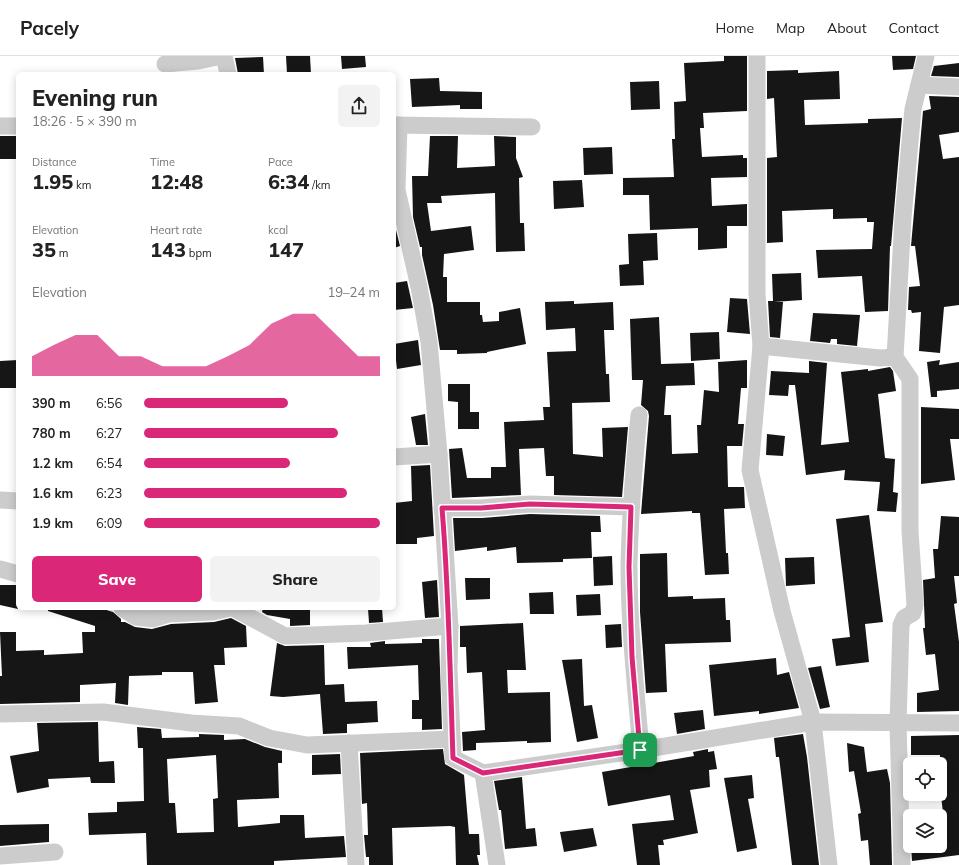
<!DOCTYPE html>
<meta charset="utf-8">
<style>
body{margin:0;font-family:Mulish,sans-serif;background:#f2f2f2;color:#222;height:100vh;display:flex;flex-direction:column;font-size:15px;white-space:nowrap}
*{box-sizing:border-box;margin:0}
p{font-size:13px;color:#767676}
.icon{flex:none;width:22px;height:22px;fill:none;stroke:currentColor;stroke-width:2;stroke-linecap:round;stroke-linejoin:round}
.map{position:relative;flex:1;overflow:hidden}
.panel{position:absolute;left:16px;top:16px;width:380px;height:538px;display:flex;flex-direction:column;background:#fff;border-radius:6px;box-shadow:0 2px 10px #0003}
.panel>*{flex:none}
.tools{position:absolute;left:903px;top:701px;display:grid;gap:8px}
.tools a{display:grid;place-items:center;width:44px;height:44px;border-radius:6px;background:#fff;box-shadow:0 2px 10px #0003;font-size:20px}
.pin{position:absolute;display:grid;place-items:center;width:34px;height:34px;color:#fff;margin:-17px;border-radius:8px;box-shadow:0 2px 6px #0006}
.round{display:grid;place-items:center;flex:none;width:42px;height:42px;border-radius:6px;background:#f2f2f2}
.head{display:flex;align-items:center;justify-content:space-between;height:68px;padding:0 16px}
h1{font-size:22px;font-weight:800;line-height:30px}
.figures{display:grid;grid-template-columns:repeat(3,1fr);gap:6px;height:68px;padding:4px 16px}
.figures div{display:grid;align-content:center}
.figures b{font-size:20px;font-weight:800}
.figures small{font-size:11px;font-weight:400}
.figures p{font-size:11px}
.chart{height:112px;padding:8px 16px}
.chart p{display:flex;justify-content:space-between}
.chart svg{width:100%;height:72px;margin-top:4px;fill:#db2777;opacity:.7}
.cta{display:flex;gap:8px;margin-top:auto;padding:8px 16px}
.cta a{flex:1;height:46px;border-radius:6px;background:#db2777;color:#fff;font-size:16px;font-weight:800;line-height:46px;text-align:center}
.cta a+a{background:#f2f2f2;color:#222}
ul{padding:0 16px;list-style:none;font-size:13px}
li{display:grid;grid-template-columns:64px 48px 1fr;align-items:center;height:30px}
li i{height:10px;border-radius:5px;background:#db2777}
header{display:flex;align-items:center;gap:24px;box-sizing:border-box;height:56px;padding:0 20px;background:#fff;border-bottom:1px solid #e0e0e0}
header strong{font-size:19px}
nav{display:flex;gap:22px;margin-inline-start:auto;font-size:14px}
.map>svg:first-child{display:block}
</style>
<header>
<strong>Pacely</strong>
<nav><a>Home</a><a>Map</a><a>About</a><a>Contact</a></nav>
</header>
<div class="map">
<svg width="959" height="809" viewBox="0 0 959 809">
<rect width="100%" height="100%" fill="#fff"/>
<g fill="#161616" fill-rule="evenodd">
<polygon points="286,0 310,0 311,18 287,18"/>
<polygon points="341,0 365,0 366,11 342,13"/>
<polygon points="724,0 747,0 747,55 703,57 704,72 700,72 702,101 743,99 743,102 747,102 747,121 711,122 712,150 747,148 747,170 727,170 727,192 698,194 698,172 650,174 649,139 623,139 623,122 674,121 672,83 675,83 674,46 686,45 684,7 724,5"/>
<polygon points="892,0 916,0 913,13 893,14"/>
<polygon points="263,1 264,18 238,18 235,2"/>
<polygon points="959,7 959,21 931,20 934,10"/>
<polygon points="798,14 798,17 839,15 840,43 804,44 805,69 868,67 868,63 902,62 891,190 890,190 888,255 865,256 862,220 818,222 816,194 872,193 874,166 867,166 867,162 833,163 833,153 782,155 783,186 767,187 767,102 777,101 774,42 767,43 767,15"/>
<polygon points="439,22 440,35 482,36 482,53 460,53 460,49 412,51 410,23"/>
<polygon points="659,25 660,53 631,54 630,26"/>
<polygon points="929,40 959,41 959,76 939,79 943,103 959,101 959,249 944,251 940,297 919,295 921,256 912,257 911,254 908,254 909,231 920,230 915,190 911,190 923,55 931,53"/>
<rect x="0" y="80" width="18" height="23"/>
<polygon points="430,80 458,80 457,112 495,110 494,80 516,81 516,102 523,121 519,122 520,167 524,167 525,195 496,196 495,137 441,140 442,147 427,147 431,175 471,170 474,194 444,198 443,221 447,221 447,246 480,246 480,259 482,259 483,266 499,265 499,256 520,252 526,288 487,296 487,297 457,298 457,294 440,294 433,249 422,199 422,191 420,191 413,161 412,120 428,120"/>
<polygon points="612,91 613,118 584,119 583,92"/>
<polygon points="582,124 584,151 554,153 553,125"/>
<polygon points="394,166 400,190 394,192"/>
<polygon points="657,177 658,204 643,205 644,229 620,230 619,209 629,208 628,178"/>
<polygon points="801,217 802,244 774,246 783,246 780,282 770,281 768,245 773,245 772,218"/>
<polygon points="407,225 413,252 394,254 394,227"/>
<polygon points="730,242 747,243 750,278 727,276"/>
<polygon points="574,245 574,248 613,246 614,274 604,274 606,318 609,318 610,346 572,347 573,398 603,401 602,372 628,371 622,441 554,439 554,420 546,420 544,392 519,393 521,439 452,442 449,393 462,392 467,422 491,422 491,411 506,411 504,366 544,364 543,351 550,351 547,296 576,295 575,272 546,274 545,246"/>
<polygon points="813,257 860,259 857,290 837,288 837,283 831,283 830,287 810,285"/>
<polygon points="659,261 661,308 694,307 695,329 666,330 664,359 671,359 672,398 698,397 697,369 701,369 704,334 719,336 718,306 747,304 747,332 741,332 738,368 744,368 742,390 727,390 728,431 744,431 745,452 724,453 726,497 728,497 729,518 705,519 700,457 692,457 692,455 641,458 649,360 648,355 641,349 643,324 632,324 630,263"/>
<polygon points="719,276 720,303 691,305 690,277"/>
<polygon points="418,284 421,309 397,313 394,288"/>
<polygon points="18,304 18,332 0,332 0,305"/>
<polygon points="940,304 939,309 959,306 959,333 937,335 937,341 931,341 927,306"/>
<polygon points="809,305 827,307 821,389 849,386 841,316 868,313 868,315 890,311 893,315 896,335 878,338 885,402 895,403 893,436 898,437 896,456 877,455 880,426 844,424 845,414 806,419 795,329 789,329 788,340 769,339 771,315 809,317"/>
<polygon points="448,328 470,328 470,356 479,356 479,373 458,373 458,346 448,345"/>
<polygon points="921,351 959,353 959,383 950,383 955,424 921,428"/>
<polygon points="425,358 428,389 416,389 411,361"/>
<polygon points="767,378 785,380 783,400 766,399"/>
<polygon points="430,409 434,480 417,482 417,488 396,488 394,447 412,445 411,410"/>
<polygon points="530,458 600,460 601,476 591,476 592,502 563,503 563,506 517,507 516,491 487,495 487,491 455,495 453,462 482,462"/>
<polygon points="869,459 883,566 865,568 869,606 836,610 832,583 850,581 836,463"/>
<polygon points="941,460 959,461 959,520 954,520 957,547 954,548 959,586 959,655 917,656 917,637 939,634 935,598 926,599 923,572 925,572 923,524 935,522 933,493 938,493"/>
<polygon points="667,497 668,541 693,540 693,543 725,542 726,564 730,564 731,586 665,588 667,636 646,637 640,556 640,498"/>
<polygon points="612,500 613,529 594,530 593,501"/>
<polygon points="814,501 815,528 786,530 785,502"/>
<polygon points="465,522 490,522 490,543 466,544"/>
<polygon points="437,524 439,561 425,562 422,526"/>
<polygon points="0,529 18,529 18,553 0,549"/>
<polygon points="553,536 554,558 530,558 529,537"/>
<polygon points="600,538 601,559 577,560 576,539"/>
<polygon points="48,552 100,552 113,556 121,563 121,566 125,566 135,571 152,573 171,568 214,566 231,562 246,570 247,591 224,592 225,609 214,609 218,646 195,648 193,616 162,616 162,619 129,620 128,649 115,647 116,627 80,629 80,646 0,648 0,620 2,620 0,576 16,576 16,595 44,594 44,599 83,597 82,576 95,576 95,570 48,555"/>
<polygon points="263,552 310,552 310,569 290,570 290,563 267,559 262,556"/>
<polygon points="368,552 382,552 383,566 369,567"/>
<polygon points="523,567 526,614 507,614 508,637 550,636 551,686 527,687 527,685 476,687 476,694 463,695 462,676 485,674 482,616 467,617 466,591 460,591 460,570"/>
<polygon points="621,568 622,591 606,592 605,569"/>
<polygon points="422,583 439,583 442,673 422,674 422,663 412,663 412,644 419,644 418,609 348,613 347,591 371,591 370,587 385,585 385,588 422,587"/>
<polygon points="277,587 285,590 324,589 325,629 344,628 345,646 377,645 378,666 347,668 347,677 323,678 320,638 283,641 270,640"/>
<polygon points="776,602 777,619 789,616 799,652 759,658 759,655 714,660 709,609"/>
<polygon points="582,603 584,650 592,649 598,682 577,686 562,604"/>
<polygon points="821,610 830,651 820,653 808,612"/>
<polygon points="703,654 705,673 677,678 674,657"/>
<polygon points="98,666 99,706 114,705 115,727 91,727 90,721 48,723 49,731 17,737 10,700 39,695 37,667"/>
<path d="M 137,671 L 161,673 L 162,682 L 199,681 L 199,678 L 224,679 L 224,684 L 245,683 L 265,691 L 282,695 L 282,707 L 278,707 L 279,742 L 237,744 L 238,771 L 280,767 L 280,759 L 304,759 L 305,782 L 344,780 L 346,801 L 274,805 L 274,809 L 147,809 L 146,777 L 89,779 L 88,757 L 117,756 L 117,746 L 144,745 L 143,692 L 138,692 ZM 216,699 L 218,742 L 213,743 L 214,776 L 177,777 L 175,747 L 169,747 L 167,703 Z"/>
<polygon points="803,678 807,701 819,809 792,809 779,701 776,701 774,682"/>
<polygon points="959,679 959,799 912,805 911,790 940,790 940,774 945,774 940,731 940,699 911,699 911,680"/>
<polygon points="847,687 864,691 867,716 887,713 890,727 892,809 870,809 868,784 861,785 858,758 861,757 854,715 849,716"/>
<polygon points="443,693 445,708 464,719 469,778 479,778 480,799 477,799 479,809 456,809 455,771 450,770 392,772 393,809 369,809 369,801 366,801 364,779 368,779 367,747 362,748 360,697"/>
<polygon points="708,693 708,696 714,695 717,713 709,714 710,731 690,734 698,777 663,784 664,789 658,789 660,809 637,809 632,768 674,764 670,739 608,750 602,716 694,700 693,696"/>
<polygon points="340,698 341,718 312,719 312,699"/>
<polygon points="752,719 754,742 748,743 757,792 737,796 724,722"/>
<polygon points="522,721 526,773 535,772 537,790 505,793 501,754 499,754 494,725"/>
<polygon points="49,768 49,786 0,790 0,769"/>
<polygon points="593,772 597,790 564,796 560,776"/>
</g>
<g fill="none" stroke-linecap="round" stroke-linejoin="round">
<g stroke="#ccc" stroke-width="17">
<polyline points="224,0 228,18"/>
<polyline points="757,0 757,238 761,290 750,414 782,555 813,666 829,809"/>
<polyline points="165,8 198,5 222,0"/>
<polyline points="919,29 959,31"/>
<polyline points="394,69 532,71"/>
<polyline points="399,69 397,134 419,231 429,286 439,398"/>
<polyline points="0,70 18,70"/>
<polyline points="761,290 880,302 895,301"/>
<path d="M 639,359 C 634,409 630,459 629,510 C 629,572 636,633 641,694"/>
<polyline points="394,401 439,398 450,570 449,613 453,702 483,717"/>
<polyline points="0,444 18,445"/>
<polyline points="442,452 481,452 530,448 631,451"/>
<polyline points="0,513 18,518"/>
<polyline points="122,552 136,561 153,563 169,558 213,556 230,552"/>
<polyline points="233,552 285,580 366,577 450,570"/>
<polyline points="0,658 103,656 191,667 239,670 269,682 307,689 452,683"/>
<polyline points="349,687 356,809"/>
<polyline points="0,800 55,796"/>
<polyline points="497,809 483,717 641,694 813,666 959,667"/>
<polyline points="902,809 898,668 901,569 904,562 913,557 915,549 910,475 910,323 895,301 903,162 913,53 926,0"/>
</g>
</g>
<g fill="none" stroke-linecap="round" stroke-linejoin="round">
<g stroke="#fff" stroke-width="8">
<path id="route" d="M 530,448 L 631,451 L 629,511 L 632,601 L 640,694 L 483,717 L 453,702 C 450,619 449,535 442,452 L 481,452 Z"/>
</g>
<use href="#route" stroke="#db2777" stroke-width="5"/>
</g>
</svg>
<div class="tools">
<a><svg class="icon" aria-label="locate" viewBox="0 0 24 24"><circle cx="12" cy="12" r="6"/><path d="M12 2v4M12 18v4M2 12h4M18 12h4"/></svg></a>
<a><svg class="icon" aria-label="layers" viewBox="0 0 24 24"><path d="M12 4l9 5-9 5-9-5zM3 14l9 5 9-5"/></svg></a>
</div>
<div class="pin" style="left:640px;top:694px;background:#1e9e55"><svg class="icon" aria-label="arrive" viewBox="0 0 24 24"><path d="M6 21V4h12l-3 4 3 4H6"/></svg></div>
<section class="panel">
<div class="head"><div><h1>Evening run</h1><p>18:26 · 5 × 390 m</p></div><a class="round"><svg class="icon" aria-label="share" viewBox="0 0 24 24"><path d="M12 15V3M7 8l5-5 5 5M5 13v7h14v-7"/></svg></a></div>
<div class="figures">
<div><p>Distance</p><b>1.95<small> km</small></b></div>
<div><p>Time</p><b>12:48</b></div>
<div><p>Pace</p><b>6:34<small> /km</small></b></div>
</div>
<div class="figures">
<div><p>Elevation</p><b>35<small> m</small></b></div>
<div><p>Heart rate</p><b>143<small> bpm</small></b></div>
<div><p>kcal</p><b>147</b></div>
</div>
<div class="chart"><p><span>Elevation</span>19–24 m</p>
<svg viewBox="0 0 160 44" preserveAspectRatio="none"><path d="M0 44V32L10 25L20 19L30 19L40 32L50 32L60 38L70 38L80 38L90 32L100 25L110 12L120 6L130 6L140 19L150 32L160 32V44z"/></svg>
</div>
<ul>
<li><b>390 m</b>6:56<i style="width:61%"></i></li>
<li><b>780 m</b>6:27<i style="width:82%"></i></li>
<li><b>1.2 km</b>6:54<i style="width:62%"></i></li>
<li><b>1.6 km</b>6:23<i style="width:86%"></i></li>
<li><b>1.9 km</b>6:09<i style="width:100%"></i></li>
</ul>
<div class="cta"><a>Save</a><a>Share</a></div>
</section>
</div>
